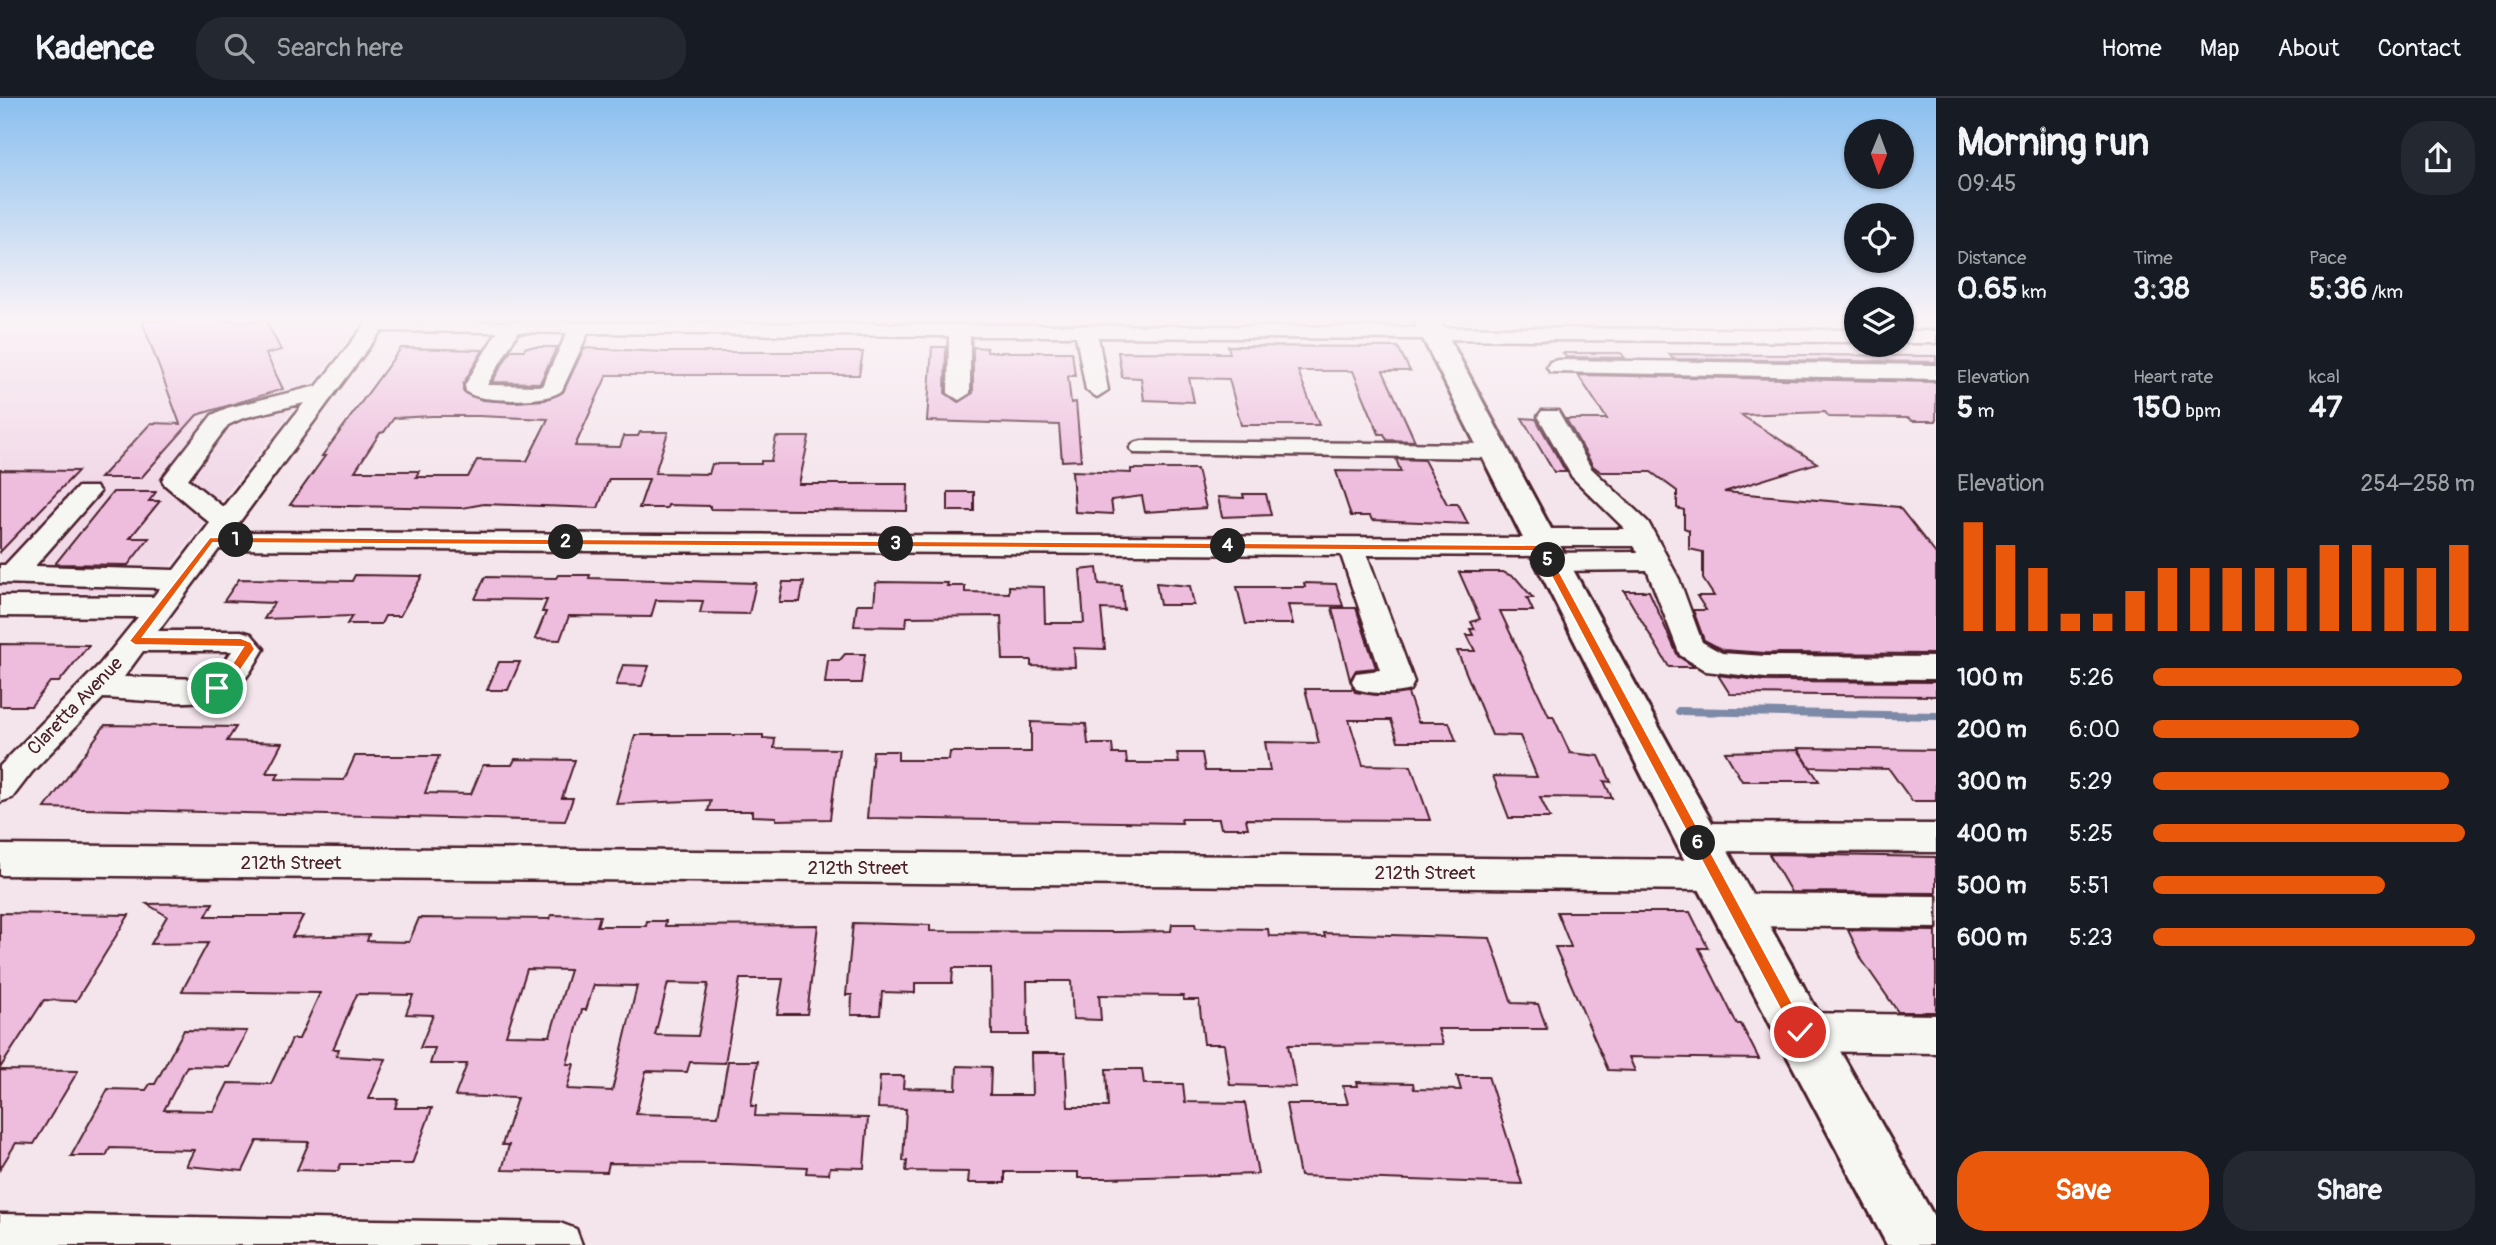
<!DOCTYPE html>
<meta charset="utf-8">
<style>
body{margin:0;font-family:Pangolin,sans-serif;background:#242831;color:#f1f3f6;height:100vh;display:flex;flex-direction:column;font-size:26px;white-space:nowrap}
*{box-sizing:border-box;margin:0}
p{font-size:23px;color:#9ea1a6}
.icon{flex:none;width:38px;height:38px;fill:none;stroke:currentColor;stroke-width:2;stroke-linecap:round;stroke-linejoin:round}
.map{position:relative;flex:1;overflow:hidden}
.sheet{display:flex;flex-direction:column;background:#171b24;width:560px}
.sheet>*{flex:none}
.needle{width:46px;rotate:181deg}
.fabs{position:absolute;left:1844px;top:21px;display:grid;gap:14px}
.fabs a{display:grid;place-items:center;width:70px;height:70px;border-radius:50%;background:#171b24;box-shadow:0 2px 5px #0004;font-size:35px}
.pin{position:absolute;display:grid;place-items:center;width:60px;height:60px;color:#fff;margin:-30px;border:4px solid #fff;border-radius:50%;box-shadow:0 2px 7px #0007}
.km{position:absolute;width:35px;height:35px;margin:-18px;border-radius:50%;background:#222;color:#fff;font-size:19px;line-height:35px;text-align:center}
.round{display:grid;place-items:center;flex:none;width:74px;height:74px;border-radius:28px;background:#242831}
.head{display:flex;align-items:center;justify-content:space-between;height:119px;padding:0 21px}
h1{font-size:38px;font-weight:800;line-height:52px}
.figures{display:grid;grid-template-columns:repeat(3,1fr);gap:10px;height:119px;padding:7px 21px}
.figures div{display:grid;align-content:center}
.figures b{font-size:30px;font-weight:800}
.figures small{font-size:19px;font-weight:400}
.figures p{font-size:19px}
.chart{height:196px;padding:14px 21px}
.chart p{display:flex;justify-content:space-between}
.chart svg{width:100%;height:126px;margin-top:7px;stroke:#ea580c;stroke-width:6}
.cta{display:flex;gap:14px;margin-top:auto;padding:14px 21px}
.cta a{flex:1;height:80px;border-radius:28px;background:#ea580c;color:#fff;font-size:28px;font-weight:800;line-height:80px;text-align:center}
.cta a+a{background:#242831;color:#f1f3f6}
ul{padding:0 21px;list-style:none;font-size:23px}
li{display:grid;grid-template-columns:112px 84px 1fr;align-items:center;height:52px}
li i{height:18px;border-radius:9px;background:#ea580c}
header{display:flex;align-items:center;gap:42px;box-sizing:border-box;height:98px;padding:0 35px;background:#171b24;border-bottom:2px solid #363941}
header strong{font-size:33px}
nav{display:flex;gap:38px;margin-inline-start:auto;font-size:24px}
.search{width:490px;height:63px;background:#242831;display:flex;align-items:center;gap:18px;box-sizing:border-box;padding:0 24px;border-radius:28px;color:#9ea1a6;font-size:26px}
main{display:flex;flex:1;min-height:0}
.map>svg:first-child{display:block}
</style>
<header>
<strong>Kadence</strong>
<div class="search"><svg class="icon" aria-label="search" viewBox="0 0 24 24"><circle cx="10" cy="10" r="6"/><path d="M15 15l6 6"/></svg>Search here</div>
<nav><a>Home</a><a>Map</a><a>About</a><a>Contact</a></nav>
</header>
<main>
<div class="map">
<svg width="1936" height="1147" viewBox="0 0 1936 1147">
<rect width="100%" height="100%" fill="#f4e5ec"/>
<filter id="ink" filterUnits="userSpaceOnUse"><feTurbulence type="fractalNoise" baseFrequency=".0143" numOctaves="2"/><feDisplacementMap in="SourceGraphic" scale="14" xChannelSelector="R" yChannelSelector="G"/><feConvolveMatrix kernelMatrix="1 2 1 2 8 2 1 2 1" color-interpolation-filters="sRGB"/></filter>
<g filter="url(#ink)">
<polygon fill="#f2d9e8" points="0,223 362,223 156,486 126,495 0,494"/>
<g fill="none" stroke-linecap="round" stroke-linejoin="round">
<polyline stroke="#7c89a7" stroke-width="8" points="1679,613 1936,618"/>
</g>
<g fill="#eebddd" stroke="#4a1f2b" stroke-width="2" fill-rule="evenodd">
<polygon points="142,223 266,223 281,252 266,256 283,291 197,317 141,380 100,380 151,325 180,326"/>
<polygon points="1228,248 1398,249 1410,273 1383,273 1415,343 1387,342 1384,336 1379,336 1353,273 1298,273 1319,327 1241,327 1229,281 1189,280 1194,304 1144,302 1141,280 1122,279 1118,254 1230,255"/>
<polygon points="526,249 557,249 540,285 492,284 511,252 524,252"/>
<polygon points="932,249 946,249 945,295 958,304 973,295 973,249 987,250 987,254 1072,254 1075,278 1068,278 1071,305 1076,304 1081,362 1062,363 1059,327 927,323"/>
<path d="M 401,250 L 483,252 L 463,286 L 463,293 L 482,302 L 514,304 L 545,302 L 563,294 L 584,250 L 664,254 L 863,254 L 859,277 L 607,277 L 575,348 L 620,349 L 624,338 L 638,338 L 640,334 L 668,334 L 655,375 L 709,376 L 712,366 L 761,366 L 761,363 L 771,363 L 776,339 L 809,339 L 799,386 L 908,386 L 907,413 L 710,411 L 710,408 L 668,407 L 667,410 L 639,410 L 649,381 L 609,381 L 598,410 L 484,406 L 462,410 L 290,407 L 325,358 L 322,358 ZM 432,318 L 479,318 L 548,321 L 527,363 L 477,362 L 468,379 L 416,379 L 419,373 L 355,373 L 380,335 L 384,334 L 394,320 Z"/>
<polygon points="1563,255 1621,255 1625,260 1566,259"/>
<polygon points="1669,256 1936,258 1936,264 1673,261"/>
<polygon points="1578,277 1936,284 1936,323 1912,323 1908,320 1829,319 1825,314 1741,317 1817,365 1724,394 1899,409 1936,456 1936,556 1765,555 1723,552 1704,542 1693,512 1706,512 1697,498 1714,498 1703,481 1703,454 1689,451 1689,432 1684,430 1684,412 1677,410 1677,393 1651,374 1601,374 1593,368 1566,321 1607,321"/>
<polygon points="1522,320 1536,321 1566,374 1554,374"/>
<polygon points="1396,361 1424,362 1447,406 1458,406 1468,426 1372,422 1370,418 1351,418 1336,373 1401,374"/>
<polygon points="1131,371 1197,371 1206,410 1145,414 1142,398 1111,402 1113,416 1075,414 1072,373 1131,375"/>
<polygon points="0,372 78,373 0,454"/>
<polygon points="113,394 156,394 149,403 160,403 130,440 149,440 128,467 55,466"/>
<rect x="948" y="394" width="26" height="19"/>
<polygon points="1243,396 1266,396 1271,417 1222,419 1218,399 1244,400"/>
<polygon points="1097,470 1099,486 1121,487 1124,512 1101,511 1105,551 1074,550 1075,569 1031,568 1031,562 1003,562 1001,518 907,519 906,529 854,528 857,506 874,506 876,485 881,484 948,485 947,488 965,488 965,494 1009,495 1009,488 1044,489 1045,525 1084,525 1080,472"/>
<polygon points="1459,474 1503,474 1516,480 1533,500 1527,500 1533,513 1500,513 1549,618 1553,618 1570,655 1599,658 1611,684 1604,683 1612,700 1540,699 1550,720 1509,720 1493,678 1537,679 1520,638 1492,637 1457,553 1475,553 1467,537 1473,537 1470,531 1475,531 1471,524 1480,521"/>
<polygon points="355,477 422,478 400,518 385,518 381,526 347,526 352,518 264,521 274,505 224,503 239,481 352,483"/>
<polygon points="558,477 590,477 589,480 756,485 749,516 700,515 703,503 656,502 651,519 569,518 560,542 535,541 546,514 542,514 547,502 475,501 485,479 556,480"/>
<polygon points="783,484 804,484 800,504 779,504"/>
<polygon points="1156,485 1190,488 1194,507 1160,507"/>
<polygon points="1304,485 1336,486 1343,508 1288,507 1293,526 1246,526 1237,489 1305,489"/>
<polygon points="1624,493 1649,493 1678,558 1695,569 1669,569"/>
<polygon points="1332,510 1356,510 1376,570 1356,572 1350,582"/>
<polygon points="0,546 89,547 59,584 50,584 31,608 0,608"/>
<polygon points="845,556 865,556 861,585 825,585 828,562 840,562"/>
<polygon points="499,564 520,564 508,592 487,592"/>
<polygon points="623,567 649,568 642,588 616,587"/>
<polygon points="1718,577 1765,583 1936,584 1936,598 1730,596"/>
<polygon points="1352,588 1355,594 1376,597 1408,595 1418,624 1449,624 1456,643 1398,643 1391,622 1349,622 1363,667 1411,668 1430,722 1246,721 1248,730 1221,730 1219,721 1181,721 1182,725 867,720 873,653 898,653 898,662 949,662 950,654 1031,654 1031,624 1086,626 1088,646 1112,646 1113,656 1126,656 1127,665 1179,665 1177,655 1202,655 1205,673 1270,673 1265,644 1319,645 1305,591 1353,591"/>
<polygon points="105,627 236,629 227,643 282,645 266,675 279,675 276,681 344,682 355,658 439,658 425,695 471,696 483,667 512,667 515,661 575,662 562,700 573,700 565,723 45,710"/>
<polygon points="635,637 763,637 763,640 775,641 774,650 839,651 830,721 776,722 776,719 752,718 752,713 708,713 711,702 616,706"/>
<polygon points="1798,650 1936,652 1936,703 1912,703 1889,671 1810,669"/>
<polygon points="1798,652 1819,683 1742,683 1725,654"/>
<polygon points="1769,756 1936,759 1936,795 1791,794"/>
<path d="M 213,805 L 206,818 L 303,818 L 292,839 L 369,837 L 367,843 L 409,844 L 419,820 L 549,821 L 551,817 L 600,818 L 597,828 L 646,828 L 647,823 L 666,823 L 665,828 L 818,827 L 807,916 L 777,916 L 783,881 L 740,881 L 725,965 L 690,964 L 687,974 L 646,973 L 636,1016 L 718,1018 L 728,963 L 758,963 L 751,1008 L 756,1008 L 755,1018 L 868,1020 L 864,1070 L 830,1069 L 829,1076 L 806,1075 L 807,1069 L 727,1066 L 609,1065 L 607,1074 L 502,1072 L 509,1047 L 502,1047 L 517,1000 L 455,998 L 467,966 L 430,966 L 435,950 L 420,950 L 433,917 L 406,916 L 413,897 L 357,896 L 333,951 L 339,951 L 336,958 L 386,961 L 369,1001 L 398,1001 L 395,1010 L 432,1010 L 412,1066 L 341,1066 L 338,1073 L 297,1072 L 309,1044 L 257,1043 L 243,1073 L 186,1068 L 194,1052 L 110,1050 L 106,1058 L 71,1058 L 108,991 L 146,992 L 150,986 L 155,986 L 184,932 L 247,933 L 229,969 L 187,968 L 164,1012 L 214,1013 L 228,985 L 271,986 L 292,941 L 299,941 L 320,895 L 182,893 L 208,845 L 151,846 L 167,818 L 147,806 ZM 527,871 L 570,872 L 550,938 L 506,937 ZM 668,885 L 708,886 L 698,938 L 655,937 ZM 594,887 L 637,888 L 612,993 L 567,991 L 574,966 L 567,966 L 582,912 L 586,912 Z"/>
<polygon points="1557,814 1690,814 1708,850 1699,850 1737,926 1741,926 1759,961 1629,959 1635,973 1608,972 1555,849 1571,849"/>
<polygon points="0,815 129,817 76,903 44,902 0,970"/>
<polygon points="853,825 930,827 930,833 1117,834 1171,833 1172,826 1195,826 1196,830 1268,831 1269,838 1325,839 1324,835 1490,840 1512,905 1538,906 1547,931 1438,931 1443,946 1288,947 1296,989 1230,987 1224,946 1204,946 1199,902 1184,902 1183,898 1099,897 1101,922 1073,921 1071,883 1027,883 1028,937 992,937 991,870 953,870 952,885 915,885 915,895 882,894 880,917 851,917 852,897 846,897"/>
<polygon points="1848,832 1936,833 1936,914 1898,914 1862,862"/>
<polygon points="1031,955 1065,955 1068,1009 1108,1009 1106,971 1142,971 1144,986 1183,986 1185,1004 1245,1005 1258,1076 1107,1080 1078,1080 1078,1074 1005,1074 1005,1085 968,1085 969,1074 906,1073 907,1063 903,1063 906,1011 878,1010 880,978 904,978 903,990 956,991 957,968 991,969 990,997 1032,997"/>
<polygon points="0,972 78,973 34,1046 16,1045 0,1071"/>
<polygon points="1457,978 1488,978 1522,1086 1300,1078 1286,1006 1348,1006 1343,988 1358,988 1357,984 1413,985 1414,991 1461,992"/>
</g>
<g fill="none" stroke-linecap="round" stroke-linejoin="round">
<g stroke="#4a1f2b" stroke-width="5">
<g id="minor">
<path d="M 368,223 L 1857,232 L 1857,244 L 1098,239 L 1108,292 L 1097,299 L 1086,292 L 1076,238 L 970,238 L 970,295 L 959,302 L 948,295 L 949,238 L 588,235 L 562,292 C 553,305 474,305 466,293 L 465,287 L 497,234 L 381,233 L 232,434 L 1524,440 L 1528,434 L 1537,431 L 1625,431 L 1572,379 L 1538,318 L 1542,313 L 1558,313 L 1591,370 L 1648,424 L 1679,481 L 1702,544 L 1722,555 L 1765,558 L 1936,559 L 1936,581 L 1765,580 L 1706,573 L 1680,557 L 1647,472 L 1550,473 L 1540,470 L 1537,464 L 1541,458 L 1367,457 L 1414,584 L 1410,592 C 1393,597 1373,596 1356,591 L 1352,583 L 1356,575 L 1380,572 L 1341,457 L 219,451 L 158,533 L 241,533 L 251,536 L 264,551 C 255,566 246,584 231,594 C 203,612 137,601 103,600 L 32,674 L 12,700 L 0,704 L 0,668 L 100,566 L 138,519 L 0,518 L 0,498 L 153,499 L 160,490 L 0,485 L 0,467 L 5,467 L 78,389 L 96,389 L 100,394 L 35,468 L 174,472 L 210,425 L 165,387 L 162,382 L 165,377 L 212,317 L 227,310 L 317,288 ZM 518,234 L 567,235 L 542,288 L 487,287 ZM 304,305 L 223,409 L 188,381 L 228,327 L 243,320 ZM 1555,448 L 1634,448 L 1638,454 L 1551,455 ZM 143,553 L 232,553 L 221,569 L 205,581 L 124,579 Z"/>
<rect x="1902" y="233" width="34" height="12"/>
<polygon points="1558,262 1936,267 1936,281 1550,274 1547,269 1550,264"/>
<polygon points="1142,343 1493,346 1502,348 1505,353 1502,358 1493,360 1134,355 1130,350 1134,345"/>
<polygon points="1695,725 1936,726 1936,754 1695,753 1683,749 1678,739 1683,729"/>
<polygon points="0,747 1715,762 1727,766 1732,777 1727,788 1715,792 0,777"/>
<polygon points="1734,796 1936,798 1936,830 1734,828 1721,823 1716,812 1721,801"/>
<polygon points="1800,915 1936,917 1936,955 1800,953 1786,947 1780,934 1786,921"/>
<polygon points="0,1116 560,1125 576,1131 582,1147 0,1147"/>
</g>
</g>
<g stroke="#4a1f2b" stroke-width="6">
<path id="major" d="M 1414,223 L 1440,223 C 1600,526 1766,825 1936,1122 L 1936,1147 L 1887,1147 L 1699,791 Z"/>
</g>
<use href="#minor" fill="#f6f6f2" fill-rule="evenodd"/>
<use href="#major" fill="#f6f6f2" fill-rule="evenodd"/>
</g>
</g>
<linearGradient id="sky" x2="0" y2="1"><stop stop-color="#8abfef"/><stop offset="0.58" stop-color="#faf3f6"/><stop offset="1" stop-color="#faf3f6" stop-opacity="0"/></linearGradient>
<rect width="1936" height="383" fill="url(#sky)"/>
<polygon fill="#ea580c" stroke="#fff" stroke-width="2" points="210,439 1545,447 1808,934 1800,941 1795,939 1538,453 213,445 143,539 241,540 251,544 255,551 231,586 217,594 213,593 213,587 223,580 243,549 135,547 129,543"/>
<g text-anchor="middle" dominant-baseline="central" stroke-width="5" stroke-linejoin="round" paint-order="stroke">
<g font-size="19" fill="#4a1f2b" stroke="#f6f6f2">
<text transform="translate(75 608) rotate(-46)">Claretta Avenue</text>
<text x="291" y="765">212th Street</text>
<text x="858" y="770">212th Street</text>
<text x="1425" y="775">212th Street</text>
</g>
</g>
</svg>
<div class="fabs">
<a><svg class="needle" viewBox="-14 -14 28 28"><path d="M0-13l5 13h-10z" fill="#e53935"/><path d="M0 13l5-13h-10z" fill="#9ea1a6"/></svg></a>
<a><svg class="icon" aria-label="locate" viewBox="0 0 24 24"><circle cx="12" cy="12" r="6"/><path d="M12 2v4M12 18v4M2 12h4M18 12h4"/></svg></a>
<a><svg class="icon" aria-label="layers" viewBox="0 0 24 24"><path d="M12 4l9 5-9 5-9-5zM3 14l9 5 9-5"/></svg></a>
</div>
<div class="pin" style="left:217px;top:590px;background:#1e9e55"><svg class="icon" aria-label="arrive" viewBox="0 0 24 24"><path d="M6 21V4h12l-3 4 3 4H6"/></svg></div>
<div class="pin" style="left:1800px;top:934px;background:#d93025"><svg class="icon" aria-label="check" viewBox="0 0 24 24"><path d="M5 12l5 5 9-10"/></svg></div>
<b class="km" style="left:236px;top:442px">1</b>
<b class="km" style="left:566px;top:444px">2</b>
<b class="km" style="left:896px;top:446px">3</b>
<b class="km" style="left:1228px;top:448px">4</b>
<b class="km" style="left:1548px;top:462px">5</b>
<b class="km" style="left:1698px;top:745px">6</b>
</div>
<section class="sheet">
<div class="head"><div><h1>Morning run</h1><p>09:45</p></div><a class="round"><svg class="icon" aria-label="share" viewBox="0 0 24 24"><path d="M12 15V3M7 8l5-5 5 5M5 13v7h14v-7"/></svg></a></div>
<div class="figures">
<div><p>Distance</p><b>0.65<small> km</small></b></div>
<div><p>Time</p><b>3:38</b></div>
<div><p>Pace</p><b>5:36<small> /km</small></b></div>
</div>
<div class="figures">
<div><p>Elevation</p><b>5<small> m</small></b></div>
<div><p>Heart rate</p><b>150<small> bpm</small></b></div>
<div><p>kcal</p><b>47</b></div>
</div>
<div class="chart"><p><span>Elevation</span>254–258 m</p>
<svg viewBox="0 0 160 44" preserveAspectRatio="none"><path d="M5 44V6M15 44V14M25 44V22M35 44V38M45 44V38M55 44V30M65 44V22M75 44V22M85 44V22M95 44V22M105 44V22M115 44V14M125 44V14M135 44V22M145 44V22M155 44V14"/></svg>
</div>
<ul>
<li><b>100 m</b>5:26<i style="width:96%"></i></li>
<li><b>200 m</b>6:00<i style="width:64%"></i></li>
<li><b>300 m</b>5:29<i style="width:92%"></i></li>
<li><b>400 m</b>5:25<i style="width:97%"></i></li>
<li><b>500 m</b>5:51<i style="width:72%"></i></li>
<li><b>600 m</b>5:23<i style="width:100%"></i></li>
</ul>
<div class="cta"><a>Save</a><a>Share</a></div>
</section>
</main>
